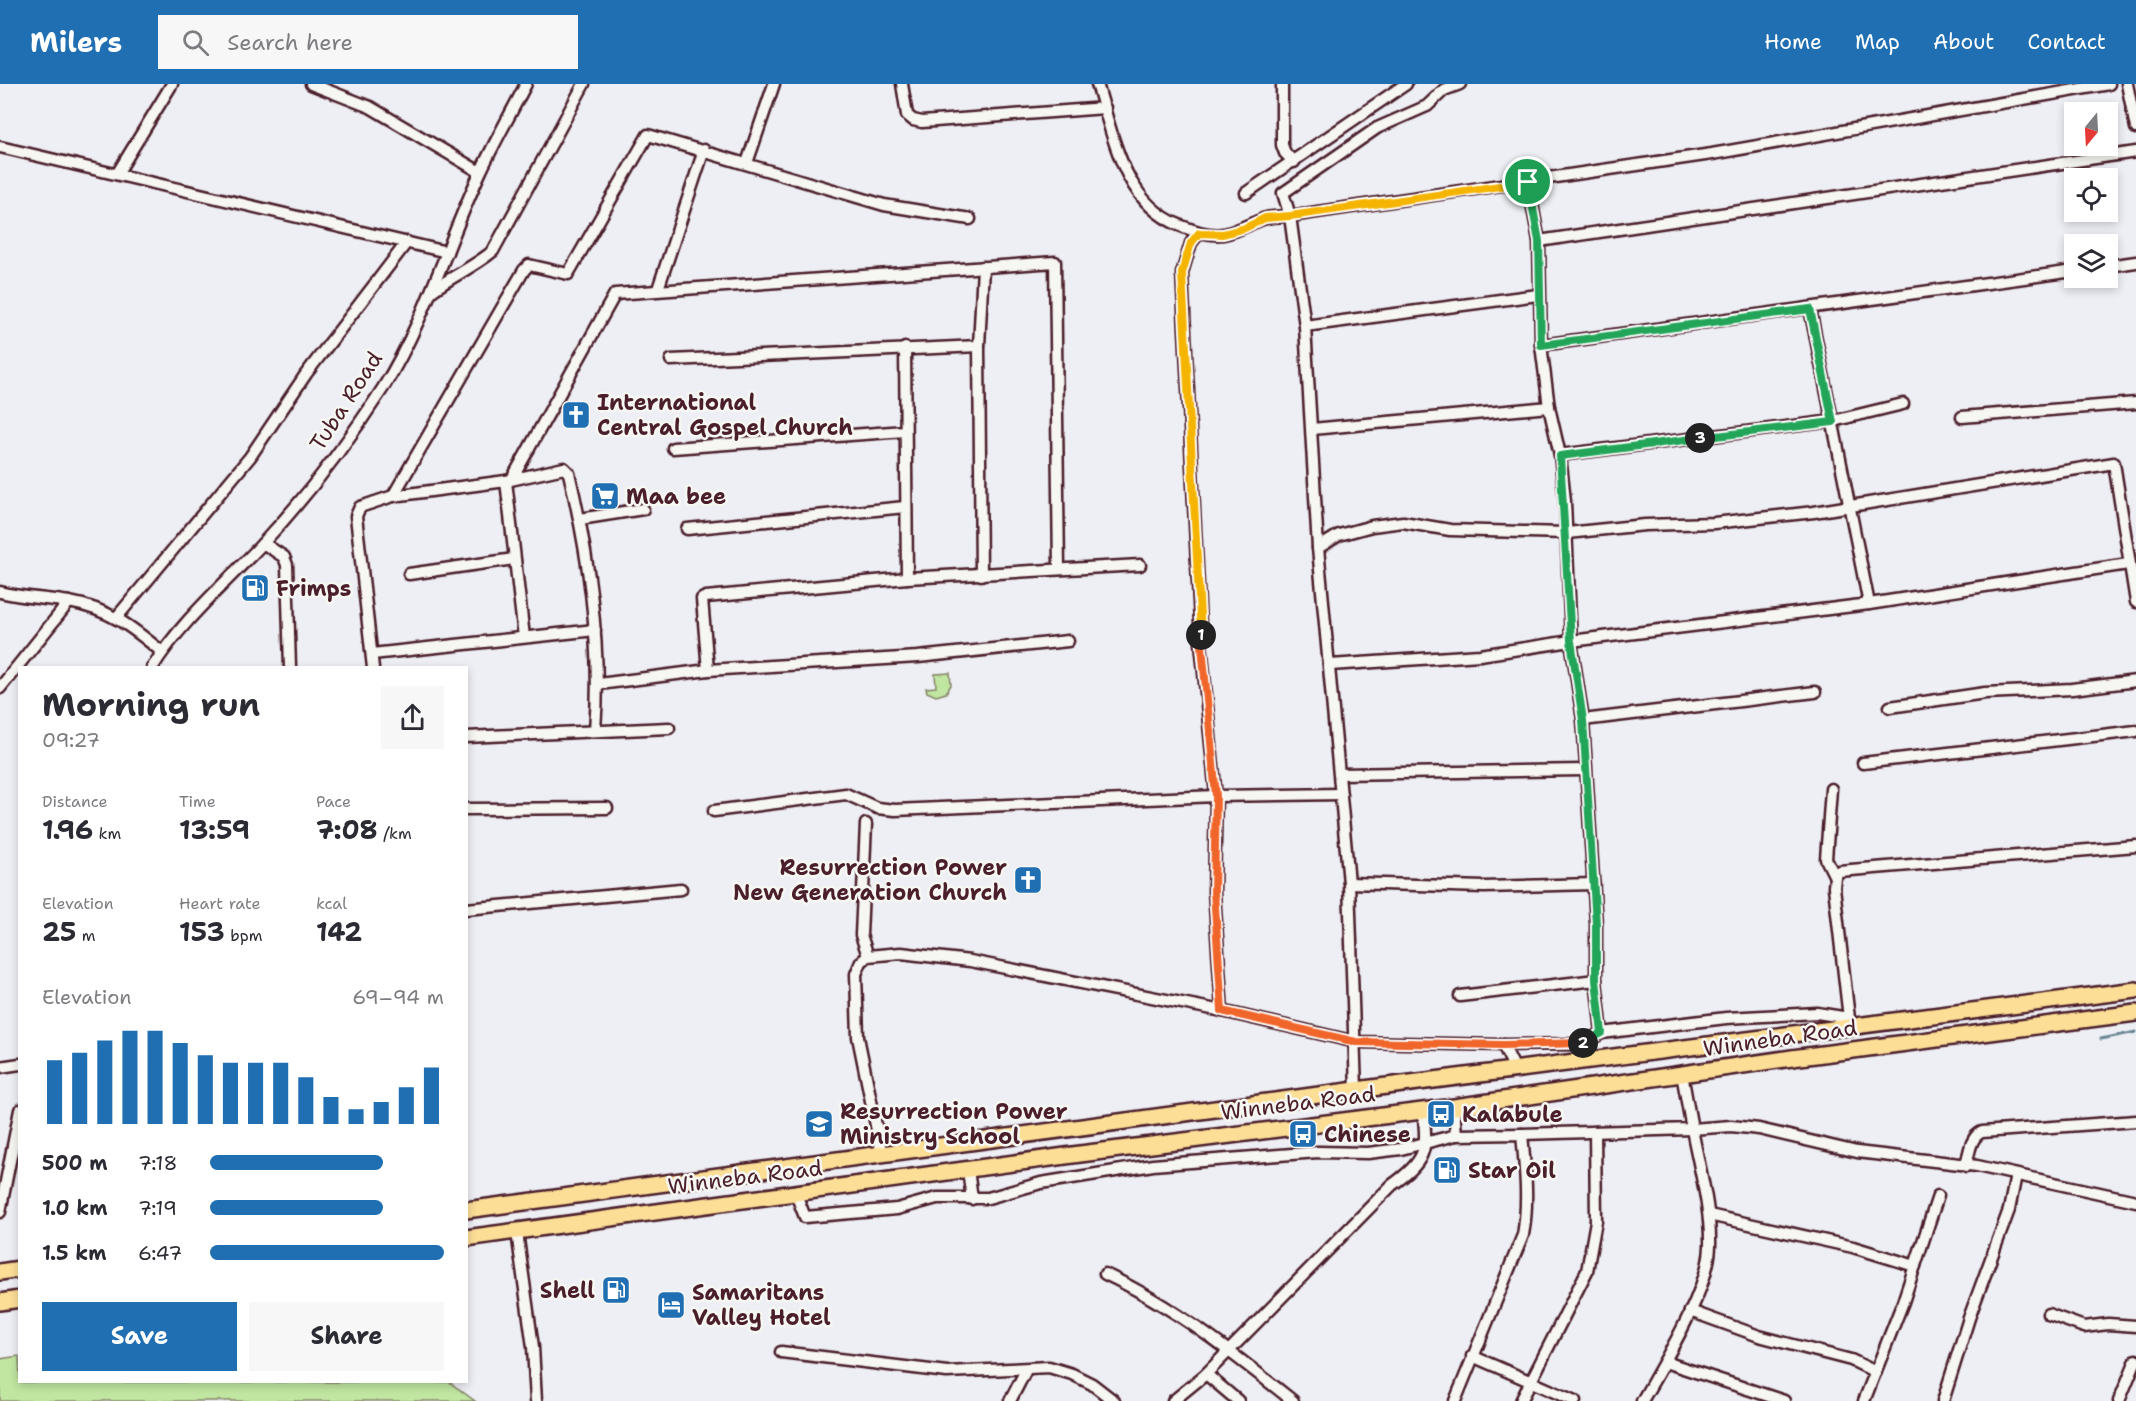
<!DOCTYPE html>
<meta charset="utf-8">
<style>
body{margin:0;font-family:"Shantell Sans",sans-serif;background:#f7f7f7;color:#2b2b33;height:100vh;display:flex;flex-direction:column;font-size:22px;white-space:nowrap}
*{box-sizing:border-box;margin:0}
p{font-size:20px;color:#7c7c81}
.icon{flex:none;width:33px;height:33px;fill:none;stroke:currentColor;stroke-width:2;stroke-linecap:round;stroke-linejoin:round}
.map{position:relative;flex:1;overflow:hidden}
.panel{position:absolute;left:18px;top:582px;width:450px;height:717px;display:flex;flex-direction:column;background:#fff;border-radius:0px;box-shadow:0 3px 9px #0003}
.panel>*{flex:none}
.needle{width:39px;rotate:198deg}
.controls{position:absolute;left:2064px;top:18px;display:grid;gap:12px}
.controls a{display:grid;place-items:center;width:54px;height:54px;border-radius:0px;background:#fff;box-shadow:0 3px 9px #0003;font-size:30px}
.pin{position:absolute;display:grid;place-items:center;width:51px;height:51px;color:#fff;margin:-26px;border:3px solid #fff;border-radius:50%;box-shadow:0 2px 6px #0007}
.km{position:absolute;width:30px;height:30px;margin:-15px;border-radius:50%;background:#222;color:#fff;font-size:16px;line-height:30px;text-align:center}
.round{display:grid;place-items:center;flex:none;width:63px;height:63px;border-radius:0px;background:#f7f7f7}
.head{display:flex;align-items:center;justify-content:space-between;height:102px;padding:0 24px}
h1{font-size:33px;font-weight:700;line-height:45px}
.stats{display:grid;grid-template-columns:repeat(3,1fr);gap:9px;height:102px;padding:6px 24px}
.stats div{display:grid;align-content:center}
.stats b{font-size:26px;font-weight:700}
.stats small{font-size:16px;font-weight:400}
.stats p{font-size:16px}
.chart{height:168px;padding:12px 24px}
.chart p{display:flex;justify-content:space-between}
.chart svg{width:100%;height:108px;margin-top:6px;stroke:#1f6fb2;stroke-width:6}
.action{display:flex;gap:12px;margin-top:auto;padding:12px 24px}
.action a{flex:1;height:69px;border-radius:0px;background:#1f6fb2;color:#fff;font-size:24px;font-weight:700;line-height:69px;text-align:center}
.action a+a{background:#f7f7f7;color:#2b2b33}
ul{padding:0 24px;list-style:none;font-size:20px}
li{display:grid;grid-template-columns:96px 72px 1fr;align-items:center;height:45px}
li i{height:15px;border-radius:8px;background:#1f6fb2}
header{display:flex;align-items:center;gap:36px;box-sizing:border-box;height:84px;padding:0 30px;background:#1f6fb2;color:#fff}
header strong{font-size:28px}
nav{display:flex;gap:33px;margin-inline-start:auto;font-size:21px}
.search{width:420px;height:54px;background:#f7f7f7;display:flex;align-items:center;gap:15px;box-sizing:border-box;padding:0 21px;border-radius:0px;color:#7c7c81;font-size:22px}
.map>svg:first-child{display:block}
</style>
<header>
<strong>Milers</strong>
<div class="search"><svg class="icon" aria-label="search" viewBox="0 0 24 24"><circle cx="10" cy="10" r="6"/><path d="M15 15l6 6"/></svg>Search here</div>
<nav><a>Home</a><a>Map</a><a>About</a><a>Contact</a></nav>
</header>
<div class="map">
<svg width="2136" height="1317" viewBox="0 0 2136 1317">
<rect width="100%" height="100%" fill="#eeeff4"/>
<filter id="ink" filterUnits="userSpaceOnUse"><feTurbulence type="fractalNoise" baseFrequency=".0167" numOctaves="2"/><feDisplacementMap in="SourceGraphic" scale="12" xChannelSelector="R" yChannelSelector="G"/><feConvolveMatrix kernelMatrix="1 2 1 2 8 2 1 2 1" color-interpolation-filters="sRGB"/></filter>
<g filter="url(#ink)">
<g fill="#c0e6a1" stroke="#858266" stroke-width="1.5">
<polygon points="950,589 951,601 946,609 936,612 927,608 926,604 936,603 935,590"/>
<polygon points="19,1272 20,1298 449,1298 475,1317 0,1317 0,1275"/>
</g>
<g fill="none" stroke-linecap="round" stroke-linejoin="round">
<polyline stroke="#698793" stroke-width="3" points="2101,955 2136,948"/>
<g stroke="#4a1f2b" stroke-width="15">
<g id="minor">
<polyline points="311,0 370,23 480,88"/>
<polyline points="902,0 907,31 913,36 922,38 1105,24"/>
<path d="M 1097,0 C 1114,53 1123,118 1179,141 C 1194,147 1208,152 1224,150 C 1238,147 1249,140 1263,135 C 1270,132 1281,133 1290,132 L 1712,70 L 2109,0"/>
<polyline points="1282,0 1282,61 1285,69 1294,78"/>
<polyline points="2127,0 2136,44"/>
<polyline points="0,63 447,168"/>
<polyline points="747,79 774,0"/>
<polyline points="117,90 172,0"/>
<polyline points="1528,98 1539,157 1541,261 1549,323 1560,371 1565,418 1571,557 1583,636 1596,840 1596,896 1602,949"/>
<polyline points="1246,109 1406,0"/>
<polyline points="1199,149 1191,159 1182,189 1201,559 1216,712 1214,808 1222,927"/>
<polyline points="1539,157 2136,68"/>
<polyline points="2108,182 2136,178"/>
<polyline points="658,205 704,66"/>
<path d="M 432,207 C 452,192 474,183 493,167 L 584,0"/>
<polyline points="1810,225 1869,520"/>
<polyline points="1305,242 1538,211"/>
<polyline points="1541,261 2074,187"/>
<polyline points="905,264 907,494"/>
<polyline points="671,276 979,262"/>
<polyline points="1962,333 2136,319"/>
<polyline points="1312,345 1549,323"/>
<polyline points="673,364 905,347"/>
<polyline points="1560,371 1833,337 1903,320"/>
<polyline points="512,395 615,210 1055,178 1059,485"/>
<polyline points="506,397 524,553"/>
<polyline points="393,412 524,186 529,181 568,190 648,51 884,121 970,135"/>
<polyline points="580,435 643,425"/>
<polyline points="687,445 905,423"/>
<polyline points="263,459 284,473 287,481 290,584"/>
<polyline points="1318,464 1339,451 1372,442 1403,438 1450,446 1567,449 1645,441 1714,439 1814,428 2114,379 2136,518"/>
<polyline points="409,490 514,475"/>
<polyline points="981,491 979,262 983,183"/>
<path d="M 0,508 C 23,514 46,514 69,518 C 109,525 132,543 162,568"/>
<polyline points="117,533 250,373 306,290 407,158"/>
<polyline points="372,570 595,546"/>
<polyline points="1330,581 1480,571 1571,557 1869,520 2128,480"/>
<path d="M 152,584 C 182,536 226,499 264,458 C 308,411 348,358 383,304 C 425,237 447,160 480,89 C 494,59 511,29 526,0"/>
<path d="M 373,584 L 356,432 L 360,423 L 393,412 L 506,397 L 564,384 L 569,389 C 589,473 602,560 595,646"/>
<polyline points="708,586 702,515 706,513 907,494 1140,481"/>
<polyline points="599,600 708,586 918,573 1068,557"/>
<polyline points="0,604 69,518"/>
<polyline points="1890,623 1985,609 2072,605 2136,597"/>
<polyline points="1583,636 1815,608"/>
<polyline points="466,653 669,644"/>
<polyline points="1863,679 2136,647"/>
<polyline points="1340,690 1585,686"/>
<polyline points="1831,705 1826,775 1835,793"/>
<polyline points="466,725 607,724"/>
<polyline points="714,727 846,710 877,724 895,726 1216,712 1341,710"/>
<polyline points="866,740 861,851 868,872"/>
<polyline points="1349,799 1484,803 1594,800"/>
<polyline points="466,825 681,805"/>
<polyline points="1460,912 1596,896"/>
<polyline points="1850,943 1834,803 1835,793 1839,787 2136,762"/>
<polyline points="0,983 20,980"/>
<polyline points="1516,987 1503,961 1582,960 1602,949 1726,934 1817,929 1849,934"/>
<polyline points="1356,1006 1349,799 1318,464 1305,242 1290,132 1283,109 1377,44 1427,22 1444,6 1460,0"/>
<path d="M 1454,1023 L 1456,1051 L 1522,1050 C 1525,1084 1529,1117 1523,1151 L 1455,1317"/>
<polyline points="1522,1050 1692,1045 1682,990"/>
<polyline points="882,1071 858,953 856,890 861,878 868,872 901,869 970,877 1222,927 1356,958 1503,961"/>
<path d="M 1966,1082 C 1969,1070 1970,1053 1982,1048 L 2136,1037"/>
<polyline points="968,1086 972,1115"/>
<polyline points="796,1110 805,1133 897,1125 937,1114 988,1114 1041,1099 1153,1081 1318,1068 1368,1069 1401,1065 1456,1051"/>
<polyline points="0,1128 20,1026"/>
<polyline points="1709,1131 1853,1163 1915,1182"/>
<polyline points="517,1148 533,1263 536,1317"/>
<path d="M 1105,1190 C 1174,1222 1234,1270 1293,1317"/>
<polyline points="1690,1227 1759,1252 1851,1276 1876,1288"/>
<polyline points="2048,1230 2084,1243 2108,1240 2136,1242"/>
<polyline points="781,1268 947,1288 1049,1283 1072,1290 1092,1300 1114,1317"/>
<polyline points="1472,1272 1575,1317"/>
<polyline points="1665,1278 1784,1317"/>
<polyline points="1206,1290 1238,1317"/>
<polyline points="1010,1317 1026,1286"/>
<path d="M 1173,1317 L 1206,1290 L 1392,1101 C 1426,1077 1428,1066 1423,1026"/>
<polyline points="1521,1317 1587,1187 1596,1137 1595,1048"/>
<path d="M 1642,1317 C 1664,1278 1709,1206 1710,1162 C 1711,1123 1699,1083 1692,1045 L 1731,1042 L 1759,1045 L 1857,1068 L 1977,1082 L 2136,1117"/>
<polyline points="1864,1317 1903,1218 1938,1112"/>
<polyline points="1943,1317 1969,1234 2009,1126 2016,1091"/>
<polyline points="2119,1317 2136,1276"/>
</g>
</g>
<g stroke="#4a1f2b" stroke-width="20">
<g id="highway">
<polyline points="466,1126 1356,1006 2136,906"/>
<polyline points="466,1154 1080,1070 1454,1023 1792,974 2136,929"/>
<polyline points="0,1188 20,1185"/>
<polyline points="0,1218 20,1215"/>
</g>
</g>
<use href="#minor" stroke="#f6f6f2" stroke-width="10"/>
<use href="#highway" stroke="#fcde96" stroke-width="15"/>
</g>
</g>
<g fill="none" stroke-linecap="round" stroke-linejoin="round" filter="url(#ink)">
<g stroke="#fff" stroke-width="12">
<polyline id="split-1" points="1201,551 1182,189 1191,159 1199,149 1223,150 1245,144 1265,134 1290,132 1528,98"/>
</g>
<g stroke="#fff" stroke-width="12">
<polyline id="split-2" points="1201,551 1216,712 1214,808 1222,927 1356,958 1503,961 1583,959"/>
</g>
<g stroke="#fff" stroke-width="12">
<polyline id="split-3" points="1583,959 1602,949 1596,896 1596,840 1583,636 1571,557 1560,372 1700,354"/>
</g>
<g stroke="#fff" stroke-width="12">
<polyline id="split-4" points="1528,98 1539,157 1541,261 1810,225 1833,338 1700,354"/>
</g>
<use href="#split-1" stroke="#f5b400" stroke-width="8"/>
<use href="#split-2" stroke="#f0652b" stroke-width="8"/>
<use href="#split-3" stroke="#22a559" stroke-width="8"/>
<use href="#split-4" stroke="#22a559" stroke-width="8"/>
</g>
<defs>
<g id="church-square" transform="scale(1.5)"><rect x="-9" y="-9" width="18" height="18" rx="4" fill="#1f6fb2" stroke="#f6f6f2"/><path d="M-1.2-6h2.4v3.5h3.3v2.4h-3.3V6h-2.4V-.1h-3.3v-2.4h3.3Z" fill="#fff"/></g>
<g id="supermarket-square" transform="scale(1.5)"><rect x="-9" y="-9" width="18" height="18" rx="4" fill="#1f6fb2" stroke="#f6f6f2"/><path d="M-6-5.5h2.5l.6 2H6L4.5 2H-2.5L-4.4-4H-6ZM-1.5 3.2a1.3 1.3 0 1 0 .1 0ZM3 3.2a1.3 1.3 0 1 0 .1 0Z" fill="#fff"/></g>
<g id="fuel-square" transform="scale(1.5)"><rect x="-9" y="-9" width="18" height="18" rx="4" fill="#1f6fb2" stroke="#f6f6f2"/><path d="M-5.5-6h7V0h2V4h1.3V-2.5L3-4.5l.8-.8L6-3V5H2.5V1h-1V6h-7ZM-4.2-4.7v3.2H.2V-4.7Z" fill="#fff"/></g>
<g id="bus-square" transform="scale(1.5)"><rect x="-9" y="-9" width="18" height="18" rx="4" fill="#1f6fb2" stroke="#f6f6f2"/><path d="M-5-6H5V4H4V6H2V4H-2V6H-4V4H-5ZM-3.5-4V0h7V-4ZM-3.5 1.2v1.5H-2V1.2ZM2 1.2v1.5H3.5V1.2Z" fill="#fff"/></g>
<g id="school-square" transform="scale(1.5)"><rect x="-9" y="-9" width="18" height="18" rx="4" fill="#1f6fb2" stroke="#f6f6f2"/><path d="M0-5L7-2L0 1L-7-2ZM-4 1L0 2.5L4 1V4Q0 6-4 4Z" fill="#fff"/></g>
<g id="hotel-square" transform="scale(1.5)"><rect x="-9" y="-9" width="18" height="18" rx="4" fill="#1f6fb2" stroke="#f6f6f2"/><path d="M-6-4.5h1.5V1H6V5H4.5V3h-9V5H-6ZM-4 0a1.8 1.8 0 1 1 3.6 0ZM.5 0V-2.5h3Q6-2.5 6 0Z" fill="#fff"/></g>
</defs>
<g fill-rule="evenodd">
<use href="#church-square" x="576" y="331"/>
<use href="#supermarket-square" x="605" y="412"/>
<use href="#fuel-square" x="255" y="504"/>
<use href="#church-square" x="1028" y="796"/>
<use href="#bus-square" x="1441" y="1030"/>
<use href="#school-square" x="819" y="1040"/>
<use href="#bus-square" x="1303" y="1050"/>
<use href="#fuel-square" x="1447" y="1086"/>
<use href="#fuel-square" x="616" y="1206"/>
<use href="#hotel-square" x="671" y="1221"/>
</g>
<g text-anchor="middle" dominant-baseline="central" stroke-width="5" stroke-linejoin="round" paint-order="stroke">
<g font-size="22" fill="#4a1f2b" stroke="#f6f6f2">
<text transform="translate(346 317) rotate(-57)">Tuba Road</text>
<text transform="translate(1780 954) rotate(-8)">Winneba Road</text>
<text transform="translate(1298 1019) rotate(-7)">Winneba Road</text>
<text transform="translate(745 1093) rotate(-7)">Winneba Road</text>
</g>
<g font-size="22" font-weight="bold" fill="#4a1f2b" stroke="#f6f6f2" text-anchor="start">
<text x="597" y="318">International<tspan x="597" dy="25">Central Gospel Church</tspan></text>
<text x="626" y="412">Maa bee</text>
<text x="276" y="504">Frimps</text>
<text x="1007" y="783" text-anchor="end">Resurrection Power<tspan x="1007" dy="25">New Generation Church</tspan></text>
<text x="840" y="1027">Resurrection Power<tspan x="840" dy="25">Ministry School</tspan></text>
<text x="1462" y="1030">Kalabule</text>
<text x="1324" y="1050">Chinese</text>
<text x="1468" y="1086">Star Oil</text>
<text x="595" y="1206" text-anchor="end">Shell</text>
<text x="692" y="1208">Samaritans<tspan x="692" dy="25">Valley Hotel</tspan></text>
</g>
</g>
</svg>
<div class="controls">
<a><svg class="needle" viewBox="-14 -14 28 28"><path d="M0-13l5 13h-10z" fill="#e53935"/><path d="M0 13l5-13h-10z" fill="#7c7c81"/></svg></a>
<a><svg class="icon" aria-label="locate" viewBox="0 0 24 24"><circle cx="12" cy="12" r="6"/><path d="M12 2v4M12 18v4M2 12h4M18 12h4"/></svg></a>
<a><svg class="icon" aria-label="layers" viewBox="0 0 24 24"><path d="M12 4l9 5-9 5-9-5zM3 14l9 5 9-5"/></svg></a>
</div>
<div class="pin" style="left:1528px;top:98px;background:#1e9e55"><svg class="icon" aria-label="arrive" viewBox="0 0 24 24"><path d="M6 21V4h12l-3 4 3 4H6"/></svg></div>
<b class="km" style="left:1201px;top:551px">1</b>
<b class="km" style="left:1583px;top:959px">2</b>
<b class="km" style="left:1700px;top:354px">3</b>
<section class="panel">
<div class="head"><div><h1>Morning run</h1><p>09:27</p></div><a class="round"><svg class="icon" aria-label="share" viewBox="0 0 24 24"><path d="M12 15V3M7 8l5-5 5 5M5 13v7h14v-7"/></svg></a></div>
<div class="stats">
<div><p>Distance</p><b>1.96<small> km</small></b></div>
<div><p>Time</p><b>13:59</b></div>
<div><p>Pace</p><b>7:08<small> /km</small></b></div>
</div>
<div class="stats">
<div><p>Elevation</p><b>25<small> m</small></b></div>
<div><p>Heart rate</p><b>153<small> bpm</small></b></div>
<div><p>kcal</p><b>142</b></div>
</div>
<div class="chart"><p><span>Elevation</span>69–94 m</p>
<svg viewBox="0 0 160 44" preserveAspectRatio="none"><path d="M5 44V18M15 44V15M25 44V10M35 44V6M45 44V6M55 44V11M65 44V16M75 44V19M85 44V19M95 44V19M105 44V25M115 44V33M125 44V38M135 44V35M145 44V29M155 44V21"/></svg>
</div>
<ul>
<li><b>500 m</b>7:18<i style="width:74%"></i></li>
<li><b>1.0 km</b>7:19<i style="width:74%"></i></li>
<li><b>1.5 km</b>6:47<i style="width:100%"></i></li>
</ul>
<div class="action"><a>Save</a><a>Share</a></div>
</section>
</div>
